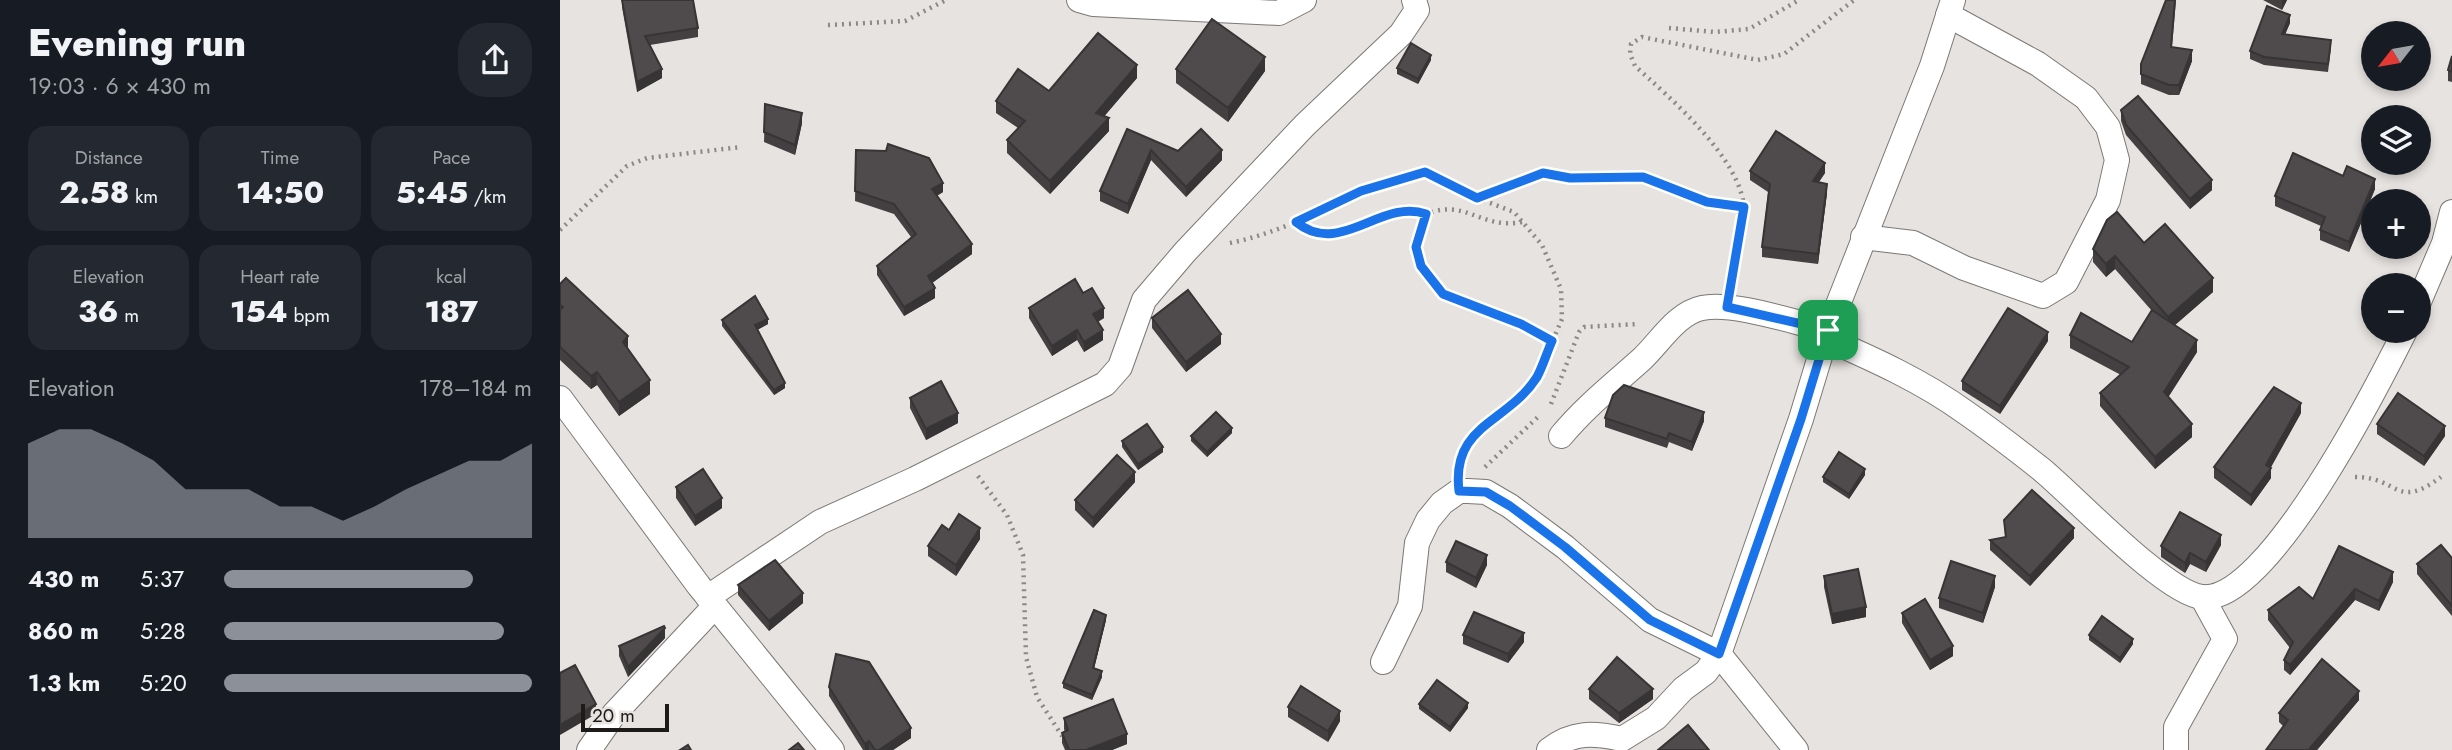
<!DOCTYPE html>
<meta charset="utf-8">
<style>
body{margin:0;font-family:Jost,sans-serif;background:#242831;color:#f1f3f6;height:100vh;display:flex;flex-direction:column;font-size:26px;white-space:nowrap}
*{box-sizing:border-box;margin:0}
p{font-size:23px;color:#9ea1a6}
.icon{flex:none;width:38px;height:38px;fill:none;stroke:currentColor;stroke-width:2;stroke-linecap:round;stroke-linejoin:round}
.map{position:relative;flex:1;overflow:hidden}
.drawer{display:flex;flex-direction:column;background:#171b24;width:560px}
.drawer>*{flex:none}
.needle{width:46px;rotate:239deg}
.buttons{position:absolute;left:1801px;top:21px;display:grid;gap:14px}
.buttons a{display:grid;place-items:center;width:70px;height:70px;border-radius:50%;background:#171b24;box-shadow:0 4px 10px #0003;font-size:35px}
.scale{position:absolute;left:21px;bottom:18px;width:88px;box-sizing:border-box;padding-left:7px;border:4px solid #1d1b1a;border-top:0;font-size:19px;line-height:24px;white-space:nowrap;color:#1d1b1a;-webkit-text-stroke:5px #e7e3e0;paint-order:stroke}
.pin{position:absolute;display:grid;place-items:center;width:60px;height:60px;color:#fff;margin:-30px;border-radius:14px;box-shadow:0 4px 10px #0006}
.round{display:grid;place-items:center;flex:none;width:74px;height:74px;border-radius:28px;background:#242831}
.headline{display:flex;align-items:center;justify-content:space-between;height:119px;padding:0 28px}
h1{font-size:38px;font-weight:800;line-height:52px}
.metrics{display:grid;grid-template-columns:repeat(3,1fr);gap:10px;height:119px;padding:7px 28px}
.metrics div{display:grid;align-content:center;border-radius:18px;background:#242831;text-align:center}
.metrics b{font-size:30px;font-weight:800}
.metrics small{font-size:19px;font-weight:400}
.metrics p{font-size:19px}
.chart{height:196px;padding:14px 28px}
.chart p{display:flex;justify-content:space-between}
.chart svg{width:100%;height:126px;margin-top:7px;fill:#8c9099;opacity:.7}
ul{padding:0 28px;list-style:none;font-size:23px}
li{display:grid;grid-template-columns:112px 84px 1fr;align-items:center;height:52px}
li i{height:18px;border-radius:9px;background:#8c9099}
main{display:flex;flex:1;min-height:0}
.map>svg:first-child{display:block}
</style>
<main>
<section class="drawer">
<div class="headline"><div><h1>Evening run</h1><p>19:03 · 6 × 430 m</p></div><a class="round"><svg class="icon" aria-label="share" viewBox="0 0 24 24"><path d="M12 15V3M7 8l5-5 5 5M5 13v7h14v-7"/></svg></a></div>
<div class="metrics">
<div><p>Distance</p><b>2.58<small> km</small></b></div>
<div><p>Time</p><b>14:50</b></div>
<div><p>Pace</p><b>5:45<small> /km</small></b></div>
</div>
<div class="metrics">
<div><p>Elevation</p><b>36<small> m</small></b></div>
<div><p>Heart rate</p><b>154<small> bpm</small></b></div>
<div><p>kcal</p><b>187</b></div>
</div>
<div class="chart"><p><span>Elevation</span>178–184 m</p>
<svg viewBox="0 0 160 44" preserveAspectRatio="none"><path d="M0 44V11L10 6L20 6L30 11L40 17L50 27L60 27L70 27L80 33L90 33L100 38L110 33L120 27L130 22L140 17L150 17L160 11V44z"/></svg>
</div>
<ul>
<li><b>430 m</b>5:37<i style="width:81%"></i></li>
<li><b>860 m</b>5:28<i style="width:91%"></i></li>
<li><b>1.3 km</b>5:20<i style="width:100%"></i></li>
</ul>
</section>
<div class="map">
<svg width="1892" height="750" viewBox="0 0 1892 750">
<rect width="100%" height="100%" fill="#e7e3e0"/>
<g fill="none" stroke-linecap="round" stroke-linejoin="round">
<g stroke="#7b7875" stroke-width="26">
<g id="street">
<polyline points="519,0 533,4 719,13 744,0"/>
<polyline points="1303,237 1353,243 1404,268 1483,296 1506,282 1548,200 1557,160 1548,127 1526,98 1478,64 1388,15"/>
<polyline points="1858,304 1884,243 1892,212"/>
<path d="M 1265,338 C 1313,359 1362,381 1405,412 C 1431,430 1457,450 1481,469 C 1514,496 1605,593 1642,597 C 1707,605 1819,383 1845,331"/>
<polyline points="0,398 139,586 272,750"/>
<path d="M 1001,436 C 1025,407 1054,384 1082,359 C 1100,342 1117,313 1142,308 C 1172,301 1236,323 1268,330"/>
<polyline points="148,597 260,522 355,479 545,384 560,367 584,300 625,252 745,125 841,34 857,10 854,0"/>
<path d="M 823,662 L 850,606 L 857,543 L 868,520 L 882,503 L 899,491 L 908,491 L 926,492 L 950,506 L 1005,547 L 1090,620 L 1159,654 L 1146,672 L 1123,689 L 1096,718 L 1062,739 C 1034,733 1013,731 989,750"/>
<polyline points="29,750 54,714 155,606"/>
<polyline points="1236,750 1159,654 1241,419 1268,330 1372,66 1393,0"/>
<polyline points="1616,750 1616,727 1665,639 1642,597"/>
</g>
</g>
<g stroke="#8b8886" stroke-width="4.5" stroke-dasharray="2 5" stroke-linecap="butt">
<polyline points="268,25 345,21 386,0"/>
<polyline points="1109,28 1155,32 1189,29 1239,0"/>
<polyline points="918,198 983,173 1010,178 1083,176 1147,202 1184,207"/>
<path d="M 736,222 C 780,258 822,197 866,214"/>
<path d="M 962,222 C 921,230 906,198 866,214 L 856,247 L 861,266 L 883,294 L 961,324 L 992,341"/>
<polyline points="0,230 67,166 87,158 181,147"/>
<path d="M 670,243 C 739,229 797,188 865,172 L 917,198 L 954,212 L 982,245 L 1001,289 L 1002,319 L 977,377 L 933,422 L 911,436 L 898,464"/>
<path d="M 1172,283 C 1177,259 1184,233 1184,209 C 1182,159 1109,97 1075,66 L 1070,54 L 1071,44 L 1082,37 L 1198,60 L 1224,54 L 1294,0"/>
<polyline points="991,404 1019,332 1024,327 1077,324"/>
<polyline points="925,467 980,415"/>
<polyline points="418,476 447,515 463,555 466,657 477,697 504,739"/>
<path d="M 1795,477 C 1840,477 1835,511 1881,477"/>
</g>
<use href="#street" stroke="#fff" stroke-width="24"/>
</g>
<g fill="#444042">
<polygon points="62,0 138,28 138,37 90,45 102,78 77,92 62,7"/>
<polygon points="1616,0 1612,47 1632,61 1619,95 1609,95 1581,84 1581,64"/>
<polygon points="1703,0 1727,0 1722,10"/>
<polygon points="1730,23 1725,34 1771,48 1768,72 1704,65 1690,59 1690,51"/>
<polygon points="1892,56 1892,82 1888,81 1888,70"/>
<polygon points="871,60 858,84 837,74 837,68"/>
<polygon points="616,69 705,71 668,122 616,83"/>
<polygon points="577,78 544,116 549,131 490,194 447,153 447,140 458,128 436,113 436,101 489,91"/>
<polygon points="205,104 242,123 235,155 204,142"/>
<polygon points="1561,110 1652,190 1630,209 1566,135 1561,121"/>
<polygon points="567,129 618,151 662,160 626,197 591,160 568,214 540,201 540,191"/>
<polygon points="296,150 383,192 377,196 412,254 372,283 375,298 344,316 317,275 317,266 351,237 334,214 295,201"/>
<polygon points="1190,171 1265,173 1259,182 1267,193 1258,264 1202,257 1202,247 1208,192 1190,180"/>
<polygon points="1815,189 1789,252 1760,240 1760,230 1761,226 1715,206 1715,196"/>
<polygon points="1584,243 1653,292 1615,325 1637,352 1608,397 1632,437 1595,469 1540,406 1540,393 1561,375 1510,348 1510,335 1572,342 1592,311 1555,269 1546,277 1533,262 1533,249"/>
<polygon points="0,284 68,349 90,394 59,416 37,385 31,389 0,360"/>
<polygon points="523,293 544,318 538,322 543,340 524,352 517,340 492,356 469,318 469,308"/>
<polygon points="592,318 661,344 626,372 592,328"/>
<polygon points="162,320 208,324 197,330 225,388 214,395 162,326"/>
<polygon points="1488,341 1440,414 1402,390 1402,381"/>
<polygon points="350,398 398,423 366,440 350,408"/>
<polygon points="1741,413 1710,468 1711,478 1691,506 1654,478 1654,467"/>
<polygon points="1045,418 1144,421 1132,451 1109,442 1107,448 1045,427"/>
<polygon points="1817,424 1885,436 1864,466 1817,434"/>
<polygon points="672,433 647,457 631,441 631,436"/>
<polygon points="562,441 603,452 578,470 562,447"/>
<polygon points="1305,475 1289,499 1263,482 1263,477"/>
<polygon points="575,482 533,528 515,510 515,500"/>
<polygon points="116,487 162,508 135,526 116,498"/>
<polygon points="1444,520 1514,538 1470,586 1430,550 1430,540 1445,537"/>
<polygon points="420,539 396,576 368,556 368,546"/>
<polygon points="1661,545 1646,572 1630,564 1625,573 1601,557 1601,546"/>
<polygon points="1779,546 1833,582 1819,611 1795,600 1730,675 1724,670 1724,660 1730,648 1708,620 1708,610 1753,599"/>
<polygon points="1892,558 1892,616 1857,574 1857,564"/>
<polygon points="886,562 927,565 916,588 886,572"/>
<polygon points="1264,576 1306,617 1272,624 1264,587"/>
<polygon points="178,585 243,603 209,631 178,595"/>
<polygon points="1435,587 1423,623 1379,608 1379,598"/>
<polygon points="1342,613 1393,656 1370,670 1342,623"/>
<polygon points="546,620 534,668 542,677 532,700 503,688 503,683"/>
<polygon points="903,635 964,642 948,663 903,644"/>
<polygon points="1529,635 1573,644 1560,663 1529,640"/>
<polygon points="105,638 68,677 59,656 59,646"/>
<polygon points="269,687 351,738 333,750 303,750 269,696"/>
<polygon points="1029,689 1093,699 1059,723 1029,699"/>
<polygon points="1799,700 1757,750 1706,750 1723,726 1719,722 1719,713"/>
<polygon points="859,704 908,708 890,732 859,709"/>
<polygon points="728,707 780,721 768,742 728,717"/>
<polygon points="504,718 567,744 552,750 505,750 502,743 502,733 505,732 504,729"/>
</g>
<g fill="#373436">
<polygon points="1722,0 1727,0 1722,10"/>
<polygon points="1730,15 1730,23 1722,42 1722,34"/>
<polygon points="1632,50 1632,61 1619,95 1619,85"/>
<polygon points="871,55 871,60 858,84 858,79"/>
<polygon points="705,57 705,71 668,122 668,108"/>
<polygon points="577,65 577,78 536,126 536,113"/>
<polygon points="102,69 102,78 77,92 77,82"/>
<polygon points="242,113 242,123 235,155 235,145"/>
<polygon points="549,118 549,131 490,194 490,181"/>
<polygon points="591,150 591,160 568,214 568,204"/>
<polygon points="662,150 662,160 626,197 626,187"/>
<polygon points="1265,163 1265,173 1253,190 1253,181"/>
<polygon points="1815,179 1815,189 1789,252 1789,242"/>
<polygon points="1652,180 1652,190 1630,209 1630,199"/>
<polygon points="383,183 383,192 372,198 372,189"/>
<polygon points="1267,184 1267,193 1258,264 1258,254"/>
<polygon points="412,244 412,254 368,286 368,276"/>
<polygon points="1555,256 1555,269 1546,277 1546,264"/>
<polygon points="1653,278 1653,292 1608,331 1608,317"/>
<polygon points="375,288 375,298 344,316 344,307"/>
<polygon points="544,308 544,318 533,324 533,314"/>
<polygon points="208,319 208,324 195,331 195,325"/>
<polygon points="517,330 517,340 492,356 492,346"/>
<polygon points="543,330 543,340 524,352 524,342"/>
<polygon points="1488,332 1488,341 1440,414 1440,406"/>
<polygon points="661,334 661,344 626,372 626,362"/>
<polygon points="68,336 68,350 63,342"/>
<polygon points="1637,340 1637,352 1604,404 1604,392"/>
<polygon points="37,372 37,385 31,389 31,376"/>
<polygon points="90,380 90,394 59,416 59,402"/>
<polygon points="225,383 225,388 214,395 214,390"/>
<polygon points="1741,403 1741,413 1709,471 1711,468 1711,478 1691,506 1691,495"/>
<polygon points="1144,412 1144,421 1132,451 1132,442"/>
<polygon points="398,413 398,423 366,440 366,429"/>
<polygon points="1632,424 1632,437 1595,469 1595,457"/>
<polygon points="1885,426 1885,436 1864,466 1864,456"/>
<polygon points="672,428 672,433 647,457 647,452"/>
<polygon points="603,447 603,452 578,470 578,464"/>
<polygon points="1305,469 1305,475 1289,499 1289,494"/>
<polygon points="575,472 575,482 533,528 533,518"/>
<polygon points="162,498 162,508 135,526 135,516"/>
<polygon points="420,528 420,539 396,576 396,565"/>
<polygon points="1514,528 1514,538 1470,586 1470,576"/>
<polygon points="1661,535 1661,545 1646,572 1646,562"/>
<polygon points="1630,553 1630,564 1625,573 1625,563"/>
<polygon points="927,555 927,565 916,588 916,578"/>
<polygon points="1833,572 1833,582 1819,611 1819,601"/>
<polygon points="1435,576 1435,587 1423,623 1423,613"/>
<polygon points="1795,589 1795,600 1730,675 1730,665"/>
<polygon points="243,593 243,603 209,631 209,621"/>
<polygon points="1306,607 1306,617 1272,624 1272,614"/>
<polygon points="546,615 546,620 533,673 533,668"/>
<polygon points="105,628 105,638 68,677 68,667"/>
<polygon points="964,633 964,642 948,663 948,654"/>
<polygon points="1573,639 1573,644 1560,663 1560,658"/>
<polygon points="1393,646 1393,656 1370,670 1370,660"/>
<polygon points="542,671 542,677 532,700 532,695"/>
<polygon points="1093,689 1093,699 1059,723 1059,713"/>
<polygon points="1799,691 1799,700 1757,750 1750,750 1750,748"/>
<polygon points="908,703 908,708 890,732 890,727"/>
<polygon points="36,704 36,714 0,735 0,725"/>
<polygon points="780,711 780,721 768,742 768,731"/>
<polygon points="351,728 351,738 333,750 319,750"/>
<polygon points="567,734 567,744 552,750 526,750"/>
<polygon points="309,741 309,750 305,750 305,744"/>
</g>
<g fill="#4f4b4d" stroke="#373436" stroke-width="2">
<polygon points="62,0 133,0 138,28 85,36 102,69 77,82"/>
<polygon points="1606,0 1615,0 1611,47 1632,50 1619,85 1609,85 1581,74 1581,64"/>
<polygon points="1707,6 1730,15 1722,34 1771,40 1768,64 1704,57 1690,51"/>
<polygon points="652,19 705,57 668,108 616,69"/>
<polygon points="538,33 577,65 536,113 549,118 490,181 447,140 465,121 436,101 458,69 489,91"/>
<polygon points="851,43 871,55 858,79 837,68"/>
<polygon points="1892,56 1892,72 1888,70"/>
<polygon points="1578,96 1652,180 1630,199 1566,125 1561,110"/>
<polygon points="205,104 242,113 235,145 204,132"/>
<polygon points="567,129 618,151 641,129 662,150 626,187 591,150 568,204 540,191"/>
<polygon points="1216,131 1265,163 1253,181 1267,184 1258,254 1202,247 1210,184 1190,171"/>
<polygon points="328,144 369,158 383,183 372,189 412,244 368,276 375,288 344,307 317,266 356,234 334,204 295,191 296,150 326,151"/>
<polygon points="1733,153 1783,176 1787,166 1815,179 1789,242 1760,230 1765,217 1715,196"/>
<polygon points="1557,212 1584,243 1605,224 1653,278 1608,317 1555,256 1546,264 1533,249 1547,220"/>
<polygon points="6,278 68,336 63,342 90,380 59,402 37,372 31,376 0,347 0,310 3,307 0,305 0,284"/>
<polygon points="515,279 523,293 532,288 544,308 533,314 543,330 524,342 517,330 492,346 469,308"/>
<polygon points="628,290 661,334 626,362 592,318"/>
<polygon points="195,296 208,319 195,325 225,383 214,390 162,320"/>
<polygon points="1448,308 1488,332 1440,406 1402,381"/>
<polygon points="1592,310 1637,340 1604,392 1632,424 1595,457 1540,393 1569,367 1510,335 1521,313 1572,342"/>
<polygon points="381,381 398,413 366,429 350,398"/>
<polygon points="1064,385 1144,412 1132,442 1109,433 1107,439 1045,418 1053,395"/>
<polygon points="1714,387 1741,403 1706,465 1711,468 1691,495 1654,467"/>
<polygon points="1838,393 1885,426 1864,456 1817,424"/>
<polygon points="656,412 672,428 647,452 631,436"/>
<polygon points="587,424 603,447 578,464 562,441"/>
<polygon points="1279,452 1305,469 1289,494 1263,477"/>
<polygon points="557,455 575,472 533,518 515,500"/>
<polygon points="143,469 162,498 135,516 116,487"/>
<polygon points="1472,490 1514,528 1470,576 1430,540 1446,537 1444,520"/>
<polygon points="1620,512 1661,535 1646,562 1630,553 1625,563 1601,546"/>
<polygon points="399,514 420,528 396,565 368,546 382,525 389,530"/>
<polygon points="896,541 927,555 916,578 886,562"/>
<polygon points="1881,545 1892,558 1892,606 1857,564"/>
<polygon points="1779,546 1833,572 1819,601 1795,589 1730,665 1724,660 1733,642 1708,610 1739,587 1753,599"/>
<polygon points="215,560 243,593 209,621 178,585"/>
<polygon points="1391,561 1435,576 1423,613 1379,598"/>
<polygon points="1298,569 1306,607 1272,614 1264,576"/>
<polygon points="1365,599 1393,646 1370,660 1342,613"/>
<polygon points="534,610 546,615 533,668 542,671 532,695 503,683"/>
<polygon points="914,612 964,633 948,654 903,635"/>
<polygon points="1542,616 1573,639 1560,658 1529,635"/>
<polygon points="104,626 105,628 68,667 59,646"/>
<polygon points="276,654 309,662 351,728 319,750 315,750 309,741 305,744 269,687"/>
<polygon points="1057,657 1093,689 1059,713 1029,689"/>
<polygon points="1762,659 1799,691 1750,748 1753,750 1706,750 1728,720 1719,713"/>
<polygon points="15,665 36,704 0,725 0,673"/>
<polygon points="877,680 908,703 890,727 859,704"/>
<polygon points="741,686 780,711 768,731 728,707"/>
<polygon points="553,699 567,734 526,750 509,750 502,733 508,730 504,718"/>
<polygon points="1128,725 1149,750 1098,750"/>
<polygon points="238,743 244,750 229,750"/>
<polygon points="128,745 131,750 120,750"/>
</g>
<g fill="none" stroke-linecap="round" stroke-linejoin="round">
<g stroke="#fff" stroke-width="14">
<path id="route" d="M 865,172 L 917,198 L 983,173 L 1010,178 L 1083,177 L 1147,202 L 1184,207 L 1167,307 L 1268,330 L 1241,419 L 1159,654 L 1090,620 L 1005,547 L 950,506 L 926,492 L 899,491 C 891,424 947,424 977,377 C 983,366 987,352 992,341 L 961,324 L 883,294 L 861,266 L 856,247 L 866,214 C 821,198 780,258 736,222 L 801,191 Z"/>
</g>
<use href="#route" stroke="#1a73e8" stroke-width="9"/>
</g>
</svg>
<div class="buttons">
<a><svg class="needle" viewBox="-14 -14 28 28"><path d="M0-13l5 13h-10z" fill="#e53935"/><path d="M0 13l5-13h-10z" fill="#9ea1a6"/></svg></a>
<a><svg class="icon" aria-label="layers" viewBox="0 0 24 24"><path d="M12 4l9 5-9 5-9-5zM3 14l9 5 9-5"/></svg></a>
<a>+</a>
<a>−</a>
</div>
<div class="scale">20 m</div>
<div class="pin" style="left:1268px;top:330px;background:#1e9e55"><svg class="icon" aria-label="arrive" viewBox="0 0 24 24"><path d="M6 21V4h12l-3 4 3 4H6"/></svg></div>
</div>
</main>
